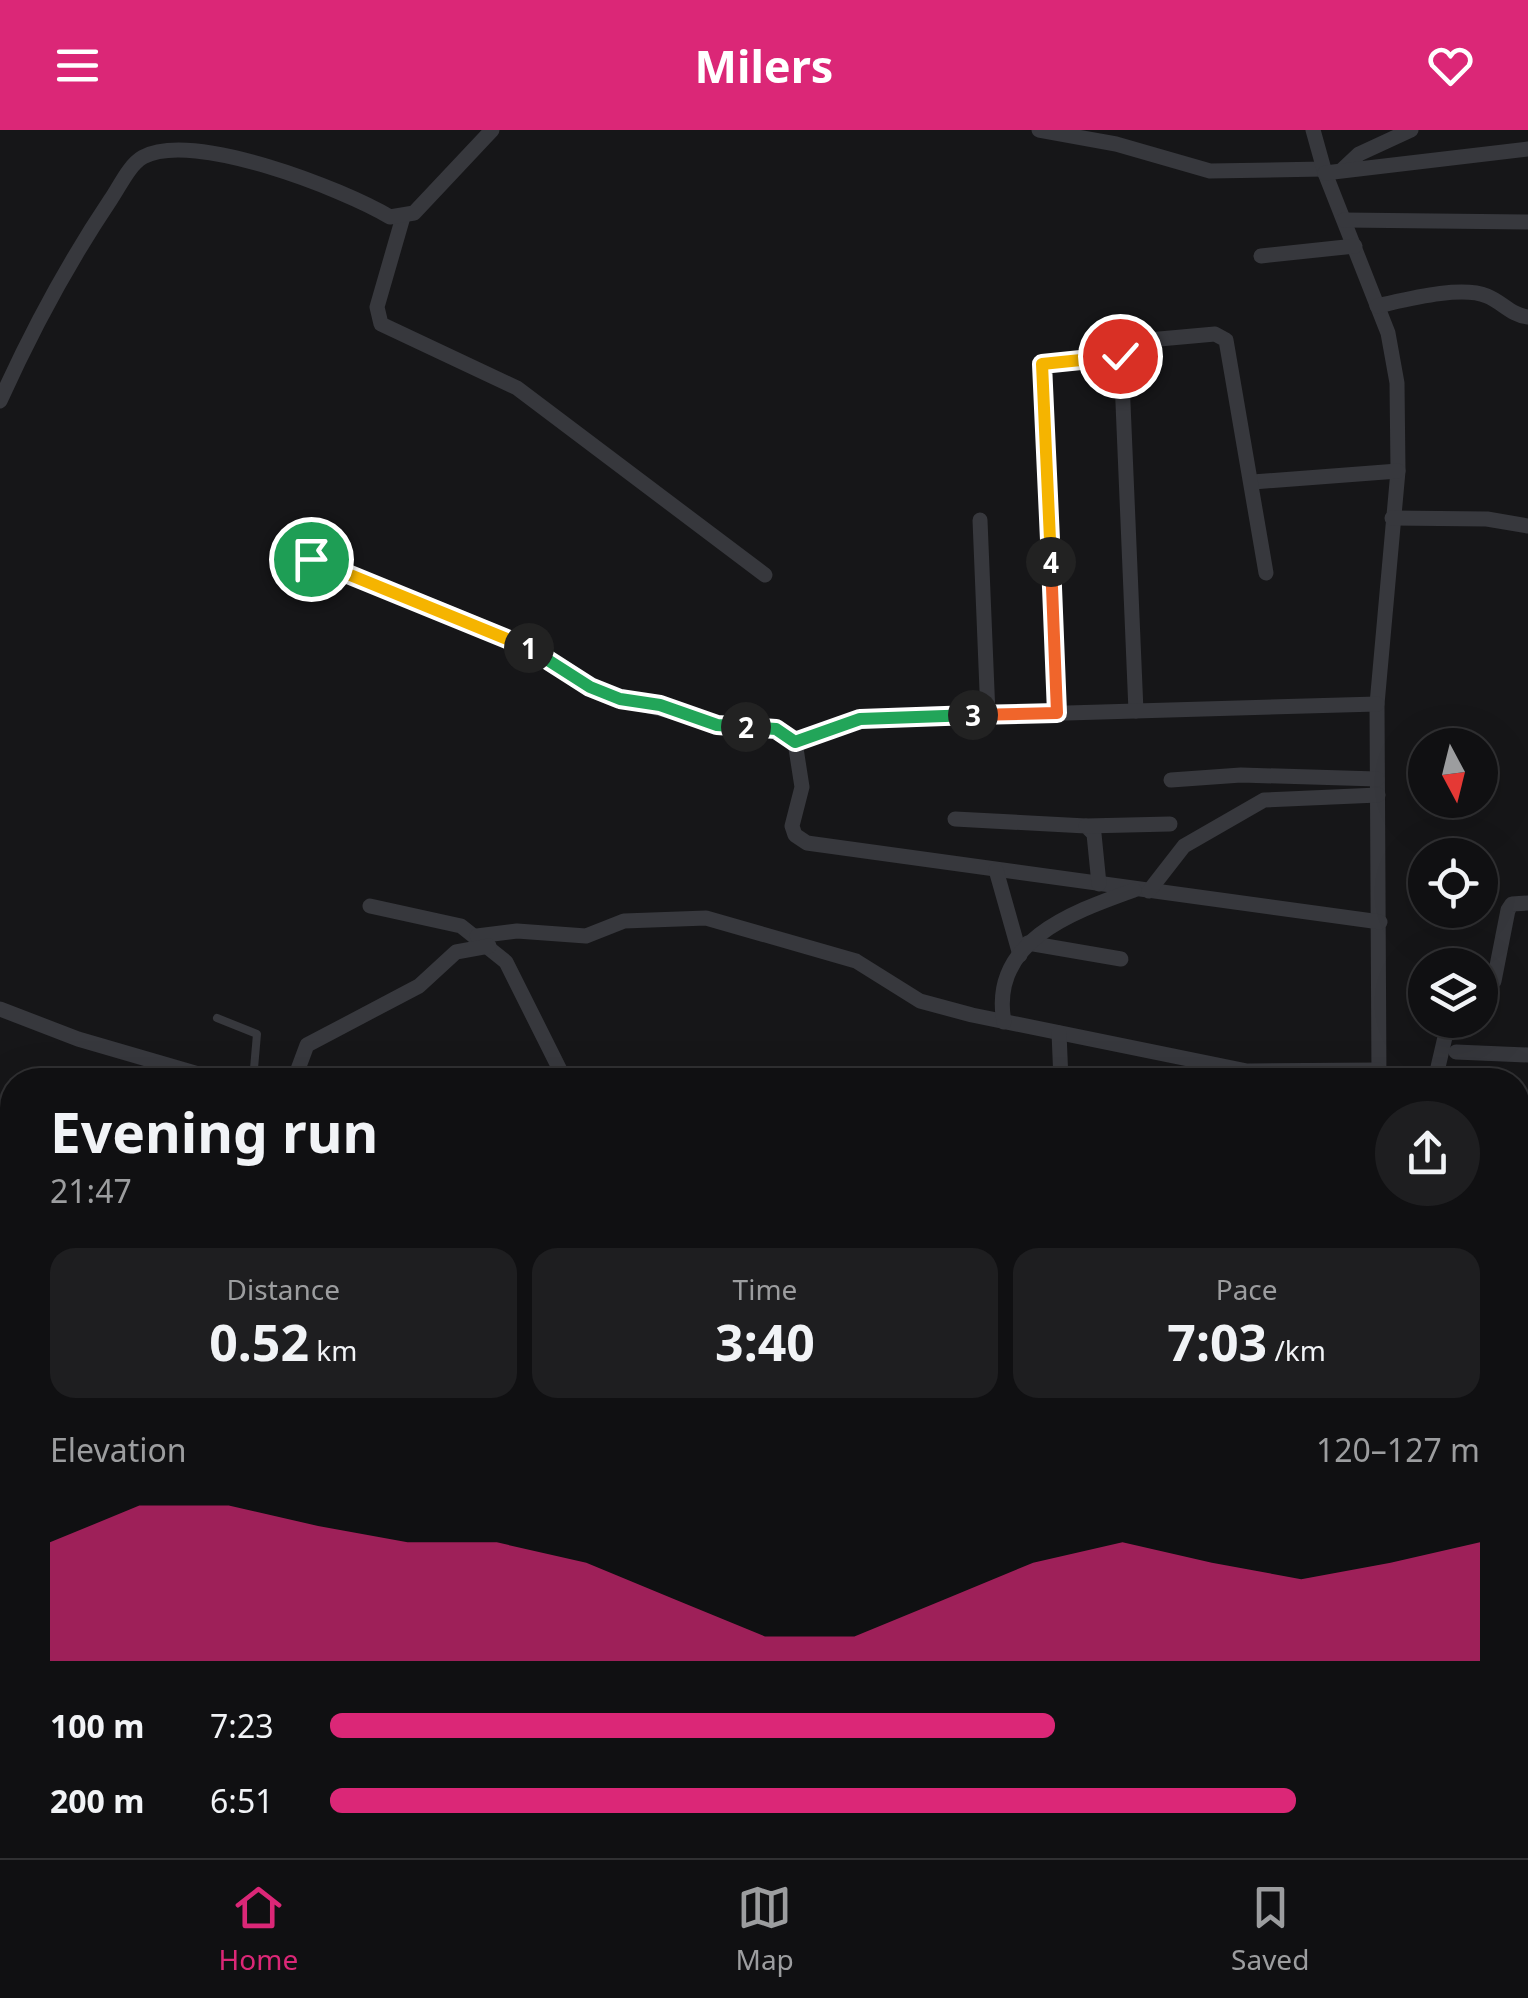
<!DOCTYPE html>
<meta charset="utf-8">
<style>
body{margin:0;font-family:"Noto Sans",sans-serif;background:#1e1e20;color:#f1f3f6;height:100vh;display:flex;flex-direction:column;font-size:38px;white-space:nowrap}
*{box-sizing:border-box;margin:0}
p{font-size:32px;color:#9c9d9f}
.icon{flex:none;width:55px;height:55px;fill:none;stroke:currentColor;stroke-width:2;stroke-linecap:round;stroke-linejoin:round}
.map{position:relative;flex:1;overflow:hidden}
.drawer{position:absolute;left:0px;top:938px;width:1530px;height:792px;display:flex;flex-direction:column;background:#101012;border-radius:40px 40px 0 0;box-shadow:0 10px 40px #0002,0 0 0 2px #303032}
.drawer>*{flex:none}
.needle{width:65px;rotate:173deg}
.buttons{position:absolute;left:1408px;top:598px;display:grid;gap:20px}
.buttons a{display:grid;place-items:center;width:90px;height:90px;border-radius:50%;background:#101012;box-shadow:0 10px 40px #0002,0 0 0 2px #303032;font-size:50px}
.pin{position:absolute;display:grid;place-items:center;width:85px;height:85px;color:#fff;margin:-42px;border:5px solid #fff;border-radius:50%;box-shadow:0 2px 10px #0007}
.km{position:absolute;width:50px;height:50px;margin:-25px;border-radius:50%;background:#222;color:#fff;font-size:28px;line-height:50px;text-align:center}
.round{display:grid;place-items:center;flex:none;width:105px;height:105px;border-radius:52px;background:#1e1e20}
.overview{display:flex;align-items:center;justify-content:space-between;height:170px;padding:0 50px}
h1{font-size:55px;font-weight:700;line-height:75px}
.figures{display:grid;grid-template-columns:repeat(3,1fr);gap:15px;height:170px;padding:10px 50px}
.figures div{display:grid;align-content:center;border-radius:25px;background:#1e1e20;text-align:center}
.figures b{font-size:50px;font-weight:700}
.figures small{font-size:28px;font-weight:400}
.figures p{font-size:28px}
.chart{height:280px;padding:20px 50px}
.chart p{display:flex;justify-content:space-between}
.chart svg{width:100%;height:180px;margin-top:10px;fill:#db2777;opacity:.7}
ul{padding:0 50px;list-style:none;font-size:32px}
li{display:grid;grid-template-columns:160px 120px 1fr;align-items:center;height:75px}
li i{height:25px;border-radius:12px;background:#db2777}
header{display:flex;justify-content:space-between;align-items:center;height:130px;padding:0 50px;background:#db2777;color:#fff;font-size:45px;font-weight:700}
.menu{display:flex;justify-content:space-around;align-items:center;height:140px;border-top:2px solid #303032;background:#101012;font-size:28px;color:#9c9d9f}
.menu a{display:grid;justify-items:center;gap:5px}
.menu .active{color:#db2777}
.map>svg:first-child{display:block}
</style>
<header><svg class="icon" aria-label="menu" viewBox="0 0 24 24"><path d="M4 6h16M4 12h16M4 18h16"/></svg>Milers<svg class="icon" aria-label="heart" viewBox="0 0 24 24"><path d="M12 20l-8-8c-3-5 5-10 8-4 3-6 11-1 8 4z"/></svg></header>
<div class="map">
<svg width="1528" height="1728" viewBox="0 0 1528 1728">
<rect width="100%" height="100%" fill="#161618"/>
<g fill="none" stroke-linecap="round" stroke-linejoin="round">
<polyline stroke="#3d3f44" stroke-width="2.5" stroke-dasharray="5 8" stroke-linecap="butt" points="0,1348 12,1349"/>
<polyline stroke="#37383d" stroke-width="8" points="217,888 257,904 253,950"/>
<g stroke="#37383d" stroke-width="15">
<polyline points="1039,0 1116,14 1210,41 1324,39"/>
<polyline points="1313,0 1325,43 1388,203 1397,253 1398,341 1377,574 1379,950"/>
<polyline points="1342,40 1359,24 1411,0"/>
<polyline points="1325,43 1528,19"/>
<polyline points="403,87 377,177 381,194 517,258 765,445"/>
<polyline points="1344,90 1528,92"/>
<polyline points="1261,126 1355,116"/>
<path d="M 1377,176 C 1405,170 1460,155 1487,166 C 1502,172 1511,185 1528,187"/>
<path d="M 0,271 C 32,200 68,133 111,69 C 120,56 129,35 143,27 C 193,0 343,59 390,87 L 414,83 L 492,0"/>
<polyline points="1253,352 1398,341"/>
<polyline points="1392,388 1487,389 1528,396"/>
<polyline points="980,390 988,585"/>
<path d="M 311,429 C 385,459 461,485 533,519 C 564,533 585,558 619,568 C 646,577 673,580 700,590 C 732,601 768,589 795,612 L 802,657 L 792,696 L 795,705 L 807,713 L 1380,792"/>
<polyline points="1136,581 1121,226 1126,212 1215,204 1226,210 1266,443"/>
<polyline points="1057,583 1042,234 1121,226"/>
<polyline points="795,612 860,589 1377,574"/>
<polyline points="1171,650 1241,645 1377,649"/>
<polyline points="955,689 1086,696 1094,704 1099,754"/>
<polyline points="1086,696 1170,694"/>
<polyline points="996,740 1020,825"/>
<polyline points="1149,761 1184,716 1264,670 1378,665"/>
<polyline points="370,776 461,796 506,832 565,950"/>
<polyline points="477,806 517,801 586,806 624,791 706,788 856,831 920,871 972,885 1247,941 1378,940"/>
<polyline points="1028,813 1121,829"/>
<polyline points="1480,865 1494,851 1508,780 1512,774 1528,773"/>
<polyline points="0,879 78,909 219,950"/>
<path d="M 1004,892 C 989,811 1073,782 1134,760"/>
<polyline points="1059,903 1061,950"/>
<polyline points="1456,922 1528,925"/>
<polyline points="294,950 307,915 419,856 456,822 489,816"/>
<polyline points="1435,950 1449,890"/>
<polyline points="1518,1089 1528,1089"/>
<polyline points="1518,1134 1528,1135"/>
<polyline points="1518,1303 1528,1305"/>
<polyline points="1518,1560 1528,1558"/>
<polyline points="1528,1629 1522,1671 1528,1687"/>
<polyline points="917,1728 930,1718"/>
</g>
</g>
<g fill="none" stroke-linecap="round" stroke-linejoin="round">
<g stroke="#fff" stroke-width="20">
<polyline id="split-1" points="311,429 529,518"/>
</g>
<g stroke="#fff" stroke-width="20">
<polyline id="split-2" points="529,518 590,557 620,569 660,575 717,595 746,597"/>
</g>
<g stroke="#fff" stroke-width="20">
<polyline id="split-3" points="746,597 776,599 795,612 860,589 973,585"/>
</g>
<g stroke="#fff" stroke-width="20">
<polyline id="split-4" points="973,585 1057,583 1051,432"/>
</g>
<g stroke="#fff" stroke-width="20">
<polyline id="split-5" points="1051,432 1042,234 1120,226"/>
</g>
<use href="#split-1" stroke="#f5b400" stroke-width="12"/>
<use href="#split-2" stroke="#22a559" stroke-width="12"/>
<use href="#split-3" stroke="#22a559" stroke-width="12"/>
<use href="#split-4" stroke="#f0652b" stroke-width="12"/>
<use href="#split-5" stroke="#f5b400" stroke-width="12"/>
</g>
</svg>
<div class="buttons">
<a><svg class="needle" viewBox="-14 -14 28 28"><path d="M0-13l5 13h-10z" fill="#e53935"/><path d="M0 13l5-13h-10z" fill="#9c9d9f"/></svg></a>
<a><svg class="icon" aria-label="locate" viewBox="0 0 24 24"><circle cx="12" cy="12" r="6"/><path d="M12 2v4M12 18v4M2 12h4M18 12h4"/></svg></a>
<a><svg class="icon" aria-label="layers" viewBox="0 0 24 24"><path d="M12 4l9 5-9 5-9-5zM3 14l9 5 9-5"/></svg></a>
</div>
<div class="pin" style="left:311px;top:429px;background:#1e9e55"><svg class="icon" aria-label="arrive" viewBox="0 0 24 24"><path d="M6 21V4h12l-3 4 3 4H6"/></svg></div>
<div class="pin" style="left:1120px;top:226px;background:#d93025"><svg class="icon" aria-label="check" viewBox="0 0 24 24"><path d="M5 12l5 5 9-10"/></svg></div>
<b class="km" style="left:529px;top:518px">1</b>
<b class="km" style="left:746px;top:597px">2</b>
<b class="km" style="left:973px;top:585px">3</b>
<b class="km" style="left:1051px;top:432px">4</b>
<section class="drawer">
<div class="overview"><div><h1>Evening run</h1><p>21:47</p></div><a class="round"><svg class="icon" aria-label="share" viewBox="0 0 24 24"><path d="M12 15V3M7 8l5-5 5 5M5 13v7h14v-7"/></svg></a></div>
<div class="figures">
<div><p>Distance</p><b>0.52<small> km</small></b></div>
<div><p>Time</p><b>3:40</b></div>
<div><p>Pace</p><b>7:03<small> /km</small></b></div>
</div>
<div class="chart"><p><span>Elevation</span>120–127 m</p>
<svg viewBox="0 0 160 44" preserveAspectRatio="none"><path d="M0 44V15L10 6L20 6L30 11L40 15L50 15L60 20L70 29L80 38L90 38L100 29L110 20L120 15L130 20L140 24L150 20L160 15V44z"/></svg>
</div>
<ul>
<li><b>100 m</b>7:23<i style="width:63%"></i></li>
<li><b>200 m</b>6:51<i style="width:84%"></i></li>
</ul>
</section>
</div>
<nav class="menu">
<a class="active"><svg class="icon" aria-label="home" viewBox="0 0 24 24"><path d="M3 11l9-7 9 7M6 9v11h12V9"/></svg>Home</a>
<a><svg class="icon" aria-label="map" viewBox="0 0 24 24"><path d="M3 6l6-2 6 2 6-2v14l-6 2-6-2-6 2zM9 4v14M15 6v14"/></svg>Map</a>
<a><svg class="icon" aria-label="saved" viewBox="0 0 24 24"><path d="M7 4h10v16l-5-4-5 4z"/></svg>Saved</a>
</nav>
